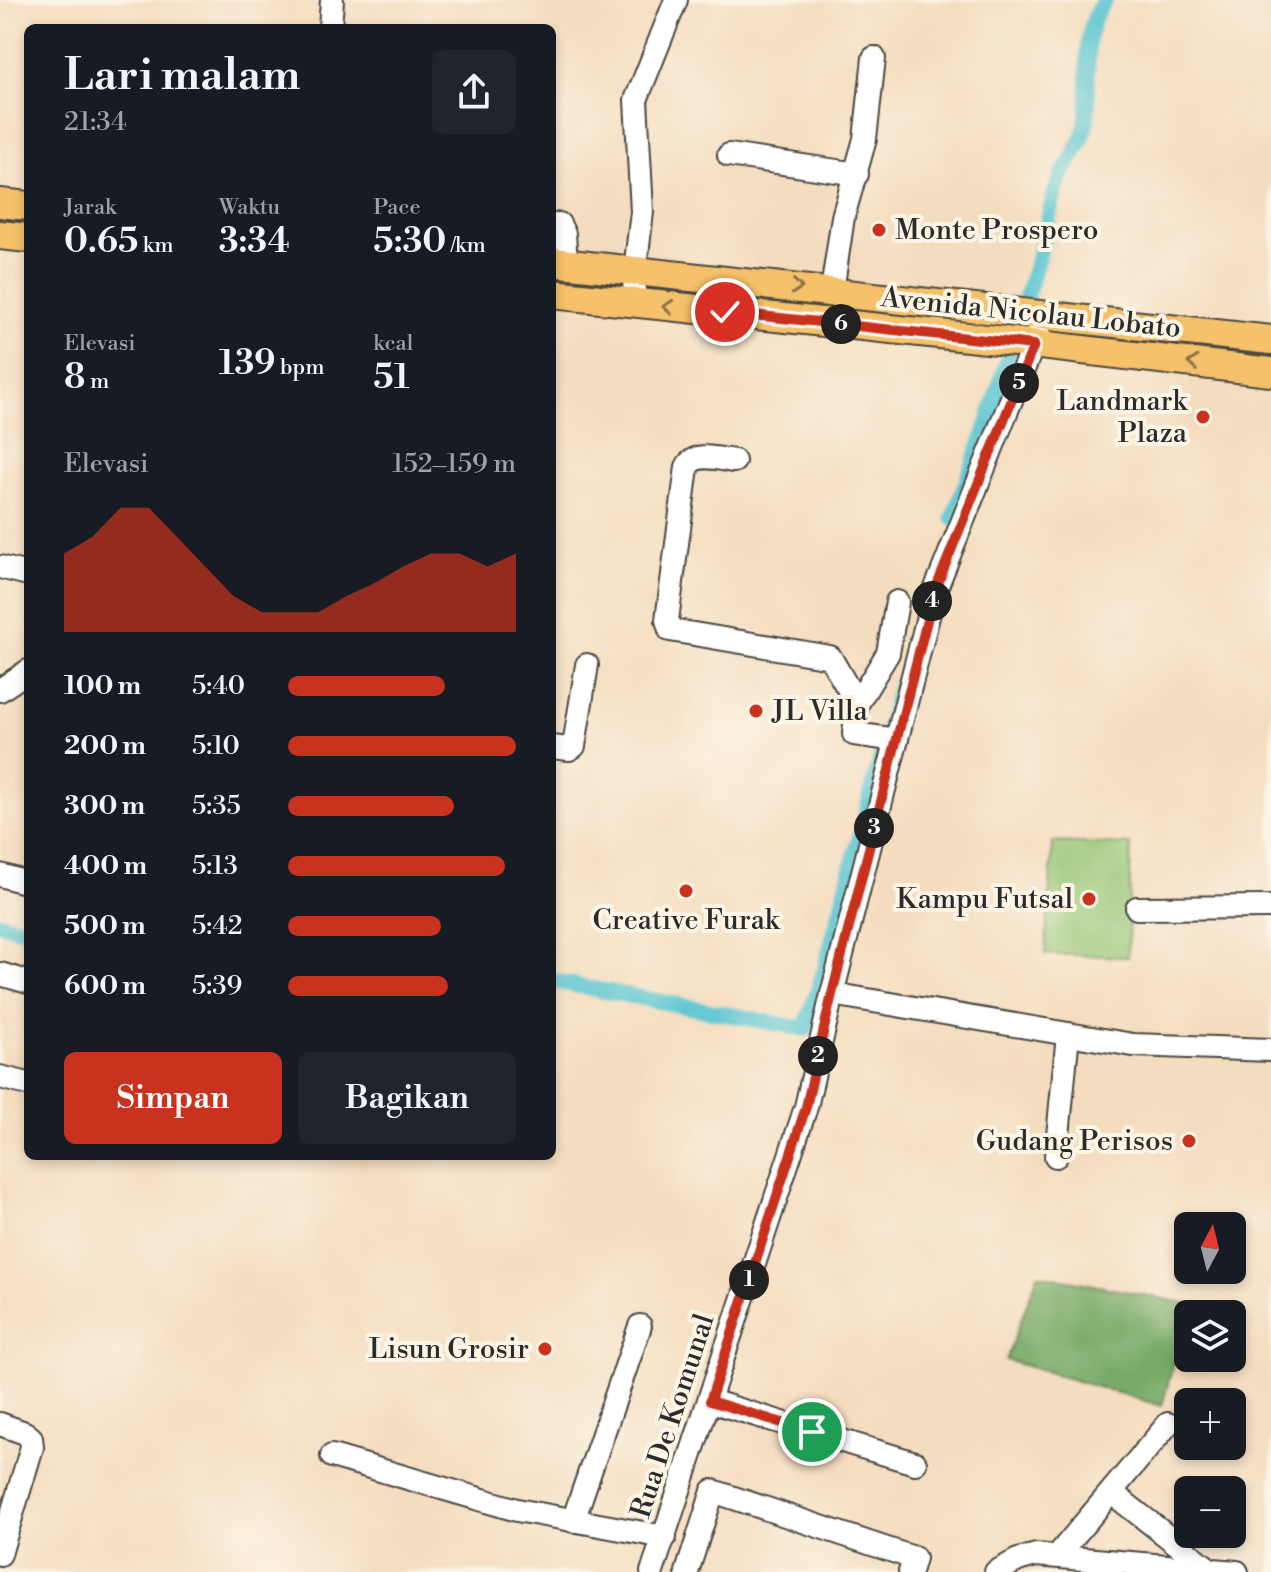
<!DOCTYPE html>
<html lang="id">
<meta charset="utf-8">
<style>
body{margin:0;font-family:"Libre Bodoni",serif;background:#20242c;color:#f1f3f6;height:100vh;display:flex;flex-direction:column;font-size:30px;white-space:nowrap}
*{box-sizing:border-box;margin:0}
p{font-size:26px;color:#9ea1a6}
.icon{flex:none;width:44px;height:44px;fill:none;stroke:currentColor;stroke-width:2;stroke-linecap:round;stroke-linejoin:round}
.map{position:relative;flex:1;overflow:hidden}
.sheet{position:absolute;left:24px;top:24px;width:532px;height:1136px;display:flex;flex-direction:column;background:#171b24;border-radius:12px;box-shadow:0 4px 12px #0003}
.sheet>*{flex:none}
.needle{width:52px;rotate:7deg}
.buttons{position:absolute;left:1174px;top:1212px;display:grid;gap:16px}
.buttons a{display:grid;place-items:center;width:72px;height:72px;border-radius:12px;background:#171b24;box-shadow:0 4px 12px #0003;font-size:40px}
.pin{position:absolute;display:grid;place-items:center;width:68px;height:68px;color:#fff;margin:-34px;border:4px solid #fff;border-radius:50%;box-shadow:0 2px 8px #0007}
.km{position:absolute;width:40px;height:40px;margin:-20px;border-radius:50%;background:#222;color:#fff;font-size:22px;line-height:40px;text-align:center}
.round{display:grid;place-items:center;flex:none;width:84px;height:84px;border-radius:12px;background:#20242c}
.headline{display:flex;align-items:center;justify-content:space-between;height:136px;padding:0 40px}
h1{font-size:44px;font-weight:600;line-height:60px}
.stats{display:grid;grid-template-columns:repeat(3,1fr);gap:12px;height:136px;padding:8px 40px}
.stats div{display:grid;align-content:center}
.stats b{font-size:34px;font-weight:600}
.stats small{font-size:22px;font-weight:400}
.stats p{font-size:22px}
.chart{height:224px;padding:16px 40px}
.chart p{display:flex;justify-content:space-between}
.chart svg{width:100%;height:144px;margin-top:8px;fill:#c8321e;opacity:.7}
.primary-button{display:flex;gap:16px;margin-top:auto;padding:16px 40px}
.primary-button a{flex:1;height:92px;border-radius:12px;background:#c8321e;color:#fff;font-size:32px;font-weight:600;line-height:92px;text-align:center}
.primary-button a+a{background:#20242c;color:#f1f3f6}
ul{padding:0 40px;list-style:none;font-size:26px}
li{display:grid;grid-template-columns:128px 96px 1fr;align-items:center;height:60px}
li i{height:20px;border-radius:10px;background:#c8321e}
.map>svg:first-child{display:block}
</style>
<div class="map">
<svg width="1271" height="1572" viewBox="0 0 1271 1572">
<rect width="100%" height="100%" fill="#fcf5e5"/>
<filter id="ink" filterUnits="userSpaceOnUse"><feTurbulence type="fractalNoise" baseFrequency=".0125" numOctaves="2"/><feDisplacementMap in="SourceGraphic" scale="16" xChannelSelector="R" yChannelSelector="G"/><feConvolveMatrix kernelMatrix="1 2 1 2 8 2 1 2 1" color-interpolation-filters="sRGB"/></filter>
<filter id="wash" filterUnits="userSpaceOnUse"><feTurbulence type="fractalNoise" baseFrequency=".006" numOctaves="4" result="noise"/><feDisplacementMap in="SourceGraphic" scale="32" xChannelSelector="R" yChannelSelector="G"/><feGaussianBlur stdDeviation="1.8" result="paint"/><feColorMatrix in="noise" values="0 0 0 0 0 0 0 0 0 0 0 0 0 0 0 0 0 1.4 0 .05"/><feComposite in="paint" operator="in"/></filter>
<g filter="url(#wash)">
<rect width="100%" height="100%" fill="#f4dcbe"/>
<polygon fill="#94c575" stroke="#607850" stroke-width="2" points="1053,842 1131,845 1128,957 1045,954"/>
<polygon fill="#7a6" stroke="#516a48" stroke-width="2" points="1038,1274 1190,1304 1162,1406 1006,1360"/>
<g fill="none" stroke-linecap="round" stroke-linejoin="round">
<g stroke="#58c5d1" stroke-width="16">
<path d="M 953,518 L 987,427 L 1046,231 C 1050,210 1054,190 1064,171 C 1071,158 1080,148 1084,133 C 1096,90 1074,37 1105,0"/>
<polyline points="0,923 28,931"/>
<polyline points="552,981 805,1029 824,972 900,685"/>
</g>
</g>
</g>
<g filter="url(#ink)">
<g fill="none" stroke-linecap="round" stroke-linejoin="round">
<g stroke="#494641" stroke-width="26">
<g id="minor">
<polyline points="330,28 332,0"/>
<polyline points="729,155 857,174"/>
<polyline points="559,224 564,234 566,263"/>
<polyline points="832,291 843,217 865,139 874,58"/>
<polyline points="634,303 635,271 642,212 636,100 676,0"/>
<path d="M 734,461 C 719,459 695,451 687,467 L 667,620 L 670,630 L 830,657 L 857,704 L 854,734 L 897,740"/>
<polyline points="0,567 28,574"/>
<polyline points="0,690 28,671"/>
<polyline points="857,704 888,653 897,602"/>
<polyline points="552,747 569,749 574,746 587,665"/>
<polyline points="0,875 28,883"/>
<polyline points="1137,908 1271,907"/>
<polyline points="0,974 28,982"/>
<polyline points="832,994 1133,1045 1271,1050"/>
<polyline points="0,1077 28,1084"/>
<polyline points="1056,1156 1068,1034"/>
<polyline points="710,1401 915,1463"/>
<polyline points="0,1424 25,1433 31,1438 32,1447 0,1554"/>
<polyline points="332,1456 517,1510 665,1537"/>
<polyline points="1112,1493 1209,1569"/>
<polyline points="573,1521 640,1326"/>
<polyline points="1058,1555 1168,1424"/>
<polyline points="652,1572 806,1107 832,994 934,593 1039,330"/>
<polyline points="687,1572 713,1491 914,1558 910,1572"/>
<polyline points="996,1572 1018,1560 1036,1555 1237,1572"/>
</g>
</g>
<g stroke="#494641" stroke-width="32">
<g id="major">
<polyline points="0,203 28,206"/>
<polyline points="0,235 28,238"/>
<polyline points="552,262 1271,340"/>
<polyline points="552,294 997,340 1271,372"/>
</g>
</g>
<use href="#minor" stroke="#fff" stroke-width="22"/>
<use href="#major" stroke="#f5c16b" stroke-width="28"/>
</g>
<defs><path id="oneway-chevron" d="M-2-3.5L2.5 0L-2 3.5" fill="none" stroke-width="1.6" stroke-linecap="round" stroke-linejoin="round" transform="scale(2)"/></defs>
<g stroke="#90764b">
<use href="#oneway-chevron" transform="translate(797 287) rotate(6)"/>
<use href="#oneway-chevron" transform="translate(668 307) rotate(-174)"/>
<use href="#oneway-chevron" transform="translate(1193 363) rotate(-174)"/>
</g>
</g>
<g fill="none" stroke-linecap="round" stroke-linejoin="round" filter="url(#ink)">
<g stroke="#fff" stroke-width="16">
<polyline id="route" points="725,312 1034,345 934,593 832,994 806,1107 710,1401 812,1432"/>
</g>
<use href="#route" stroke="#c8321e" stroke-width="10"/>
</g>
<g fill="#c8321e" stroke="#fcf5e5" stroke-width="3">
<circle cx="879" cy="230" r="8"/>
<circle cx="1203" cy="417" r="8"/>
<circle cx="756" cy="711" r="8"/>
<circle cx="686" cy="891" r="8"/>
<circle cx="1089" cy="899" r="8"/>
<circle cx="1189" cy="1141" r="8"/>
<circle cx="545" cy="1349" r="8"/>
</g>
<g text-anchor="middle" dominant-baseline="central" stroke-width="8" stroke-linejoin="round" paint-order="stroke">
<g font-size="28" fill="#2b2b2b" stroke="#fcf5e5" text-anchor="end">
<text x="895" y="230" text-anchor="start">Monte Prospero</text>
<text x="1187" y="401">Landmark<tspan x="1187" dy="32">Plaza</tspan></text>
<text x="772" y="711" text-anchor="start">JL Villa</text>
<text x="1073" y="899">Kampu Futsal</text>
<text x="686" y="920" text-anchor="middle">Creative Furak</text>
<text x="1173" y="1141">Gudang Perisos</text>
<text x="529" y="1349">Lisun Grosir</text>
</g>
<g font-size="28" fill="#2b2b2b" stroke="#fcf5e5">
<text transform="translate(1031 313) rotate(6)">Avenida Nicolau Lobato</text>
<text transform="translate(673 1416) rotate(-72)">Rua De Komunal</text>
</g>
</g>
</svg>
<div class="buttons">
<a><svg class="needle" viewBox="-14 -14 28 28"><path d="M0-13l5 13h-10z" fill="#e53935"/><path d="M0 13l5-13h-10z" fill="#9ea1a6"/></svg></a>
<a><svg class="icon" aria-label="layers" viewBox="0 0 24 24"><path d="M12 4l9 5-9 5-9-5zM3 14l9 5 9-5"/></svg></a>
<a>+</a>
<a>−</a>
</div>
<div class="pin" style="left:812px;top:1432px;background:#1e9e55"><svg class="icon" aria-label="arrive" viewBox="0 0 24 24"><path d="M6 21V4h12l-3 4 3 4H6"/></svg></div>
<div class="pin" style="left:725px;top:312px;background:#d93025"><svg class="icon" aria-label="check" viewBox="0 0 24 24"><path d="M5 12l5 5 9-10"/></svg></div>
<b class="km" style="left:749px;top:1280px">1</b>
<b class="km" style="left:818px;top:1056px">2</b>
<b class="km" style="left:874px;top:828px">3</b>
<b class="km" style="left:932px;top:601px">4</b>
<b class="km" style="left:1019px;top:383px">5</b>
<b class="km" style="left:841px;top:324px">6</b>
<section class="sheet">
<div class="headline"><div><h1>Lari malam</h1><p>21:34</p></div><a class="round"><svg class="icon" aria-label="share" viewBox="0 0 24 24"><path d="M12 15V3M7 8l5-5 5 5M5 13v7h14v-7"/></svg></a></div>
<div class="stats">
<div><p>Jarak</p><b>0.65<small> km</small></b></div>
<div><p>Waktu</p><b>3:34</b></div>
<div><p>Pace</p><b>5:30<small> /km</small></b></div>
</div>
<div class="stats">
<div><p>Elevasi</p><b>8<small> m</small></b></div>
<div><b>139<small> bpm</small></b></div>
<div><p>kcal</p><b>51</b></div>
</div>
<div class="chart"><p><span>Elevasi</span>152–159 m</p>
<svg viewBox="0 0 160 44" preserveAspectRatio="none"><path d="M0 44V20L10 15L20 6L30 6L40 15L50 24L60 33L70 38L80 38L90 38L100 33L110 29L120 24L130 20L140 20L150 24L160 20V44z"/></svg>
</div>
<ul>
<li><b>100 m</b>5:40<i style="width:69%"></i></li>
<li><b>200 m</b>5:10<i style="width:100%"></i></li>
<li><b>300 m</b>5:35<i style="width:73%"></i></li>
<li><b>400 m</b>5:13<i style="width:95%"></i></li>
<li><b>500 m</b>5:42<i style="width:67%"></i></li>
<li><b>600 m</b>5:39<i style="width:70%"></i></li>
</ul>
<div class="primary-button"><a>Simpan</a><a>Bagikan</a></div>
</section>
</div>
